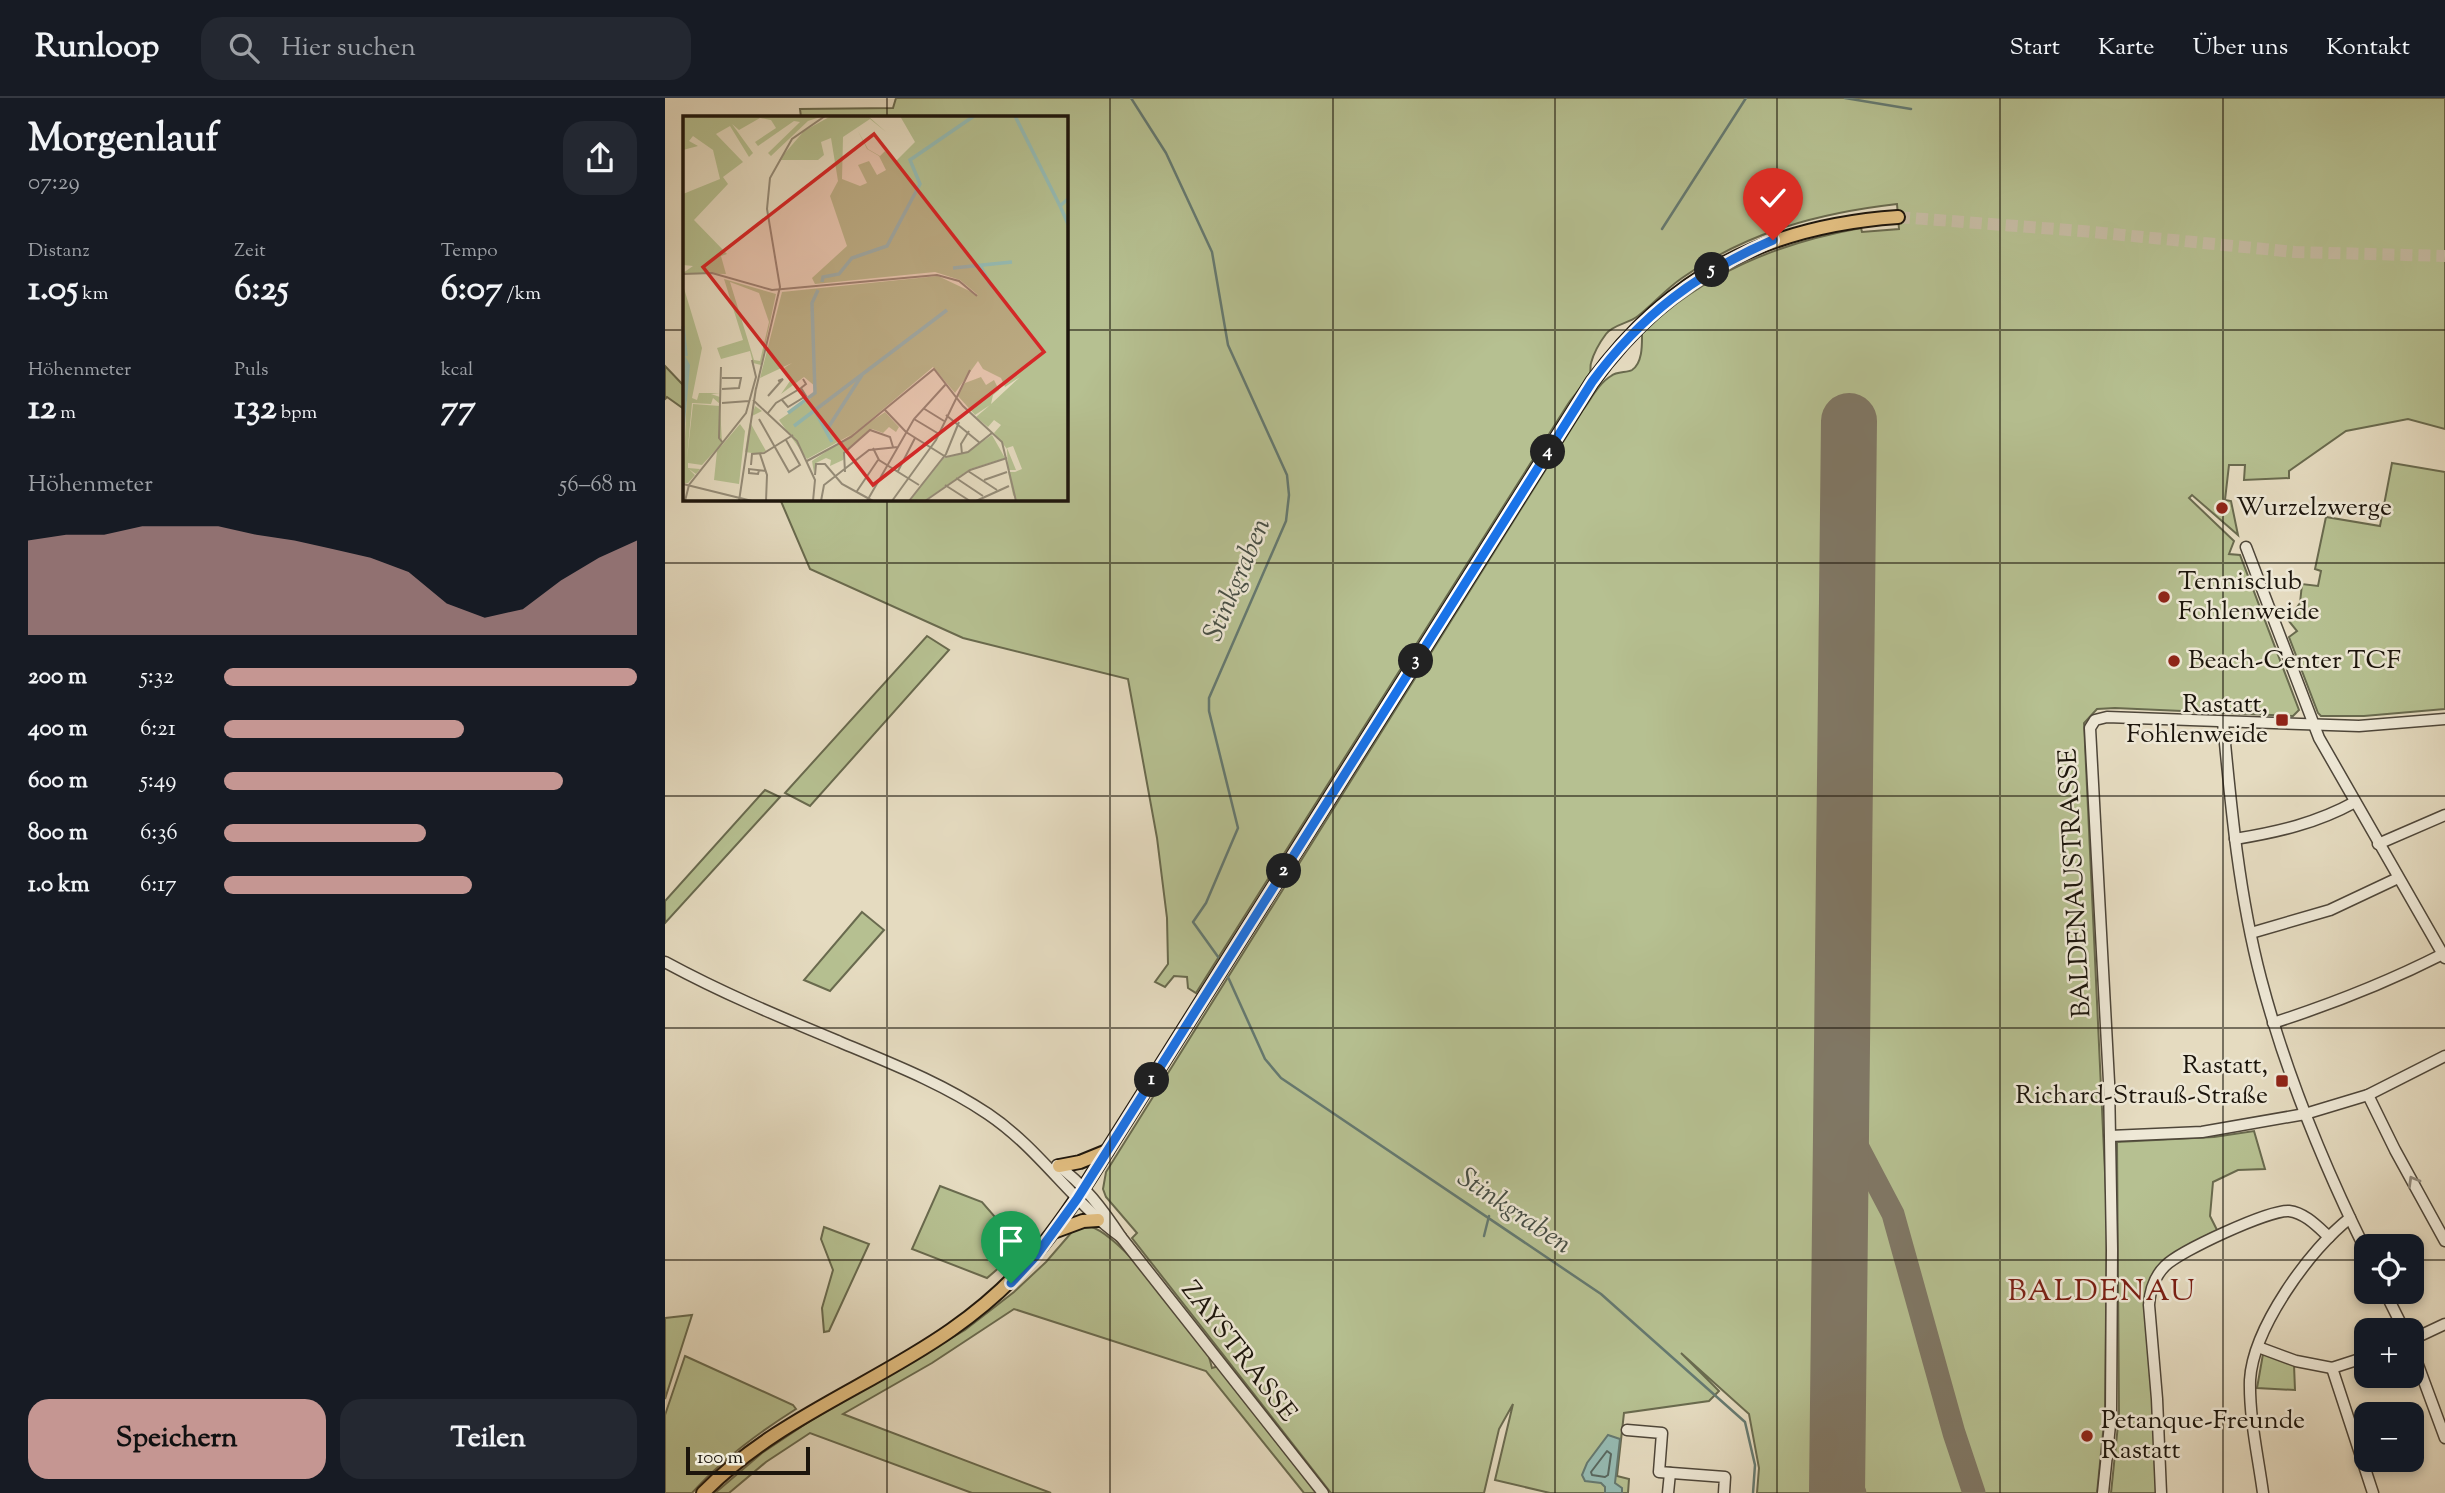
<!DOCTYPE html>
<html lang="de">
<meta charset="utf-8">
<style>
body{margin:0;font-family:"Sorts Mill Goudy",serif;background:#242831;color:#f1f3f6;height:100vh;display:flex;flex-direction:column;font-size:26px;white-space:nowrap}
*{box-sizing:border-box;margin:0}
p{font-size:23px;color:#9ea1a6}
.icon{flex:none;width:38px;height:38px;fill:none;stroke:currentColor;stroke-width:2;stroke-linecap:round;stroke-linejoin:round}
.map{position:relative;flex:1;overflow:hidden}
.details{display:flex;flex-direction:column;background:#171b24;width:665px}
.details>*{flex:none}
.buttons{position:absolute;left:1689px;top:1136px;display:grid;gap:14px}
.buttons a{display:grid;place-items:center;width:70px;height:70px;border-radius:14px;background:#171b24;box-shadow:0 4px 10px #0003;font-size:35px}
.scale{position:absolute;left:21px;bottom:18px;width:124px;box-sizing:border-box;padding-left:7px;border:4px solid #1c150c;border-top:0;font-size:19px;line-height:24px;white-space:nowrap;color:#1c150c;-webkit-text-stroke:5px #eee8d6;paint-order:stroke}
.pin{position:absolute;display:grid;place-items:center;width:60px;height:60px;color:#fff;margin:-72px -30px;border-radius:50% 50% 50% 0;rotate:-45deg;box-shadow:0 0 7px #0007}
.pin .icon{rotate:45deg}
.km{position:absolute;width:35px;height:35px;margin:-18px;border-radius:50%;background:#222;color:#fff;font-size:19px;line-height:35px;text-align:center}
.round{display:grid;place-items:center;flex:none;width:74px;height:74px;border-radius:21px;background:#242831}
.headline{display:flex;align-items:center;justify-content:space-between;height:119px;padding:0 28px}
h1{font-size:38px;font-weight:700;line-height:52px}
.stats{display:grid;grid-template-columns:repeat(3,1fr);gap:10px;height:119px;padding:7px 28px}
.stats div{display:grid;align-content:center}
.stats b{font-size:35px;font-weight:700}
.stats small{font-size:19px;font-weight:400}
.stats p{font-size:19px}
.chart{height:196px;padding:14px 28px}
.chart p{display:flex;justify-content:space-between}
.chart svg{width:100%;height:126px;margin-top:7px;fill:#c59692;opacity:.7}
.primary-button{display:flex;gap:14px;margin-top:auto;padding:14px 28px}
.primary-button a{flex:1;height:80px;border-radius:21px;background:#c59692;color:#111;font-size:28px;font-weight:700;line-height:80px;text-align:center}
.primary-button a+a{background:#242831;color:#f1f3f6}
ul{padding:0 28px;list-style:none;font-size:23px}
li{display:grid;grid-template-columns:112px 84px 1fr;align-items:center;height:52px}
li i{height:18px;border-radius:9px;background:#c59692}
header{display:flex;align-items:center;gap:42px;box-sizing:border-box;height:98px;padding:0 35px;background:#171b24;border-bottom:2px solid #363941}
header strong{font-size:33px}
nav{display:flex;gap:38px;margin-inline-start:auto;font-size:24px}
.search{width:490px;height:63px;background:#242831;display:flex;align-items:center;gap:18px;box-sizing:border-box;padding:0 24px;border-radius:21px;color:#9ea1a6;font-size:26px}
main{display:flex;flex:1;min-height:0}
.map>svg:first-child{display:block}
</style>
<header>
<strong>Runloop</strong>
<div class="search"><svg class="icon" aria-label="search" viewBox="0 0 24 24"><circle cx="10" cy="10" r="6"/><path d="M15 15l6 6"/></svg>Hier suchen</div>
<nav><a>Start</a><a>Karte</a><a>Über uns</a><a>Kontakt</a></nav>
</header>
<main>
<section class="details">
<div class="headline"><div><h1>Morgenlauf</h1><p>07:29</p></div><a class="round"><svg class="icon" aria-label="share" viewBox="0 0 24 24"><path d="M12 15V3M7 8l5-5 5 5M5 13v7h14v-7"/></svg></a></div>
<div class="stats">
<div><p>Distanz</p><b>1.05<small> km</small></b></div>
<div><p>Zeit</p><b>6:25</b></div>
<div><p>Tempo</p><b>6:07<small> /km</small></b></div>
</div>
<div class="stats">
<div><p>Höhenmeter</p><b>12<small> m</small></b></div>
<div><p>Puls</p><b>132<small> bpm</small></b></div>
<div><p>kcal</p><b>77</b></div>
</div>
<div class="chart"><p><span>Höhenmeter</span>56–68 m</p>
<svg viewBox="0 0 160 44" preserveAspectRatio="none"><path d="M0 44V11L10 9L20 9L30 6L40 6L50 6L60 9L70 11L80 14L90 17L100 22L110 33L120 38L130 35L140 25L150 17L160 11V44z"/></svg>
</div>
<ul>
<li><b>200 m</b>5:32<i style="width:100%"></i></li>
<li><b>400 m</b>6:21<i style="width:58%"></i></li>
<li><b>600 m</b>5:49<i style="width:82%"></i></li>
<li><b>800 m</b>6:36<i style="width:49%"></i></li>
<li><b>1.0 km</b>6:17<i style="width:60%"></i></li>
</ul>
<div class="primary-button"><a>Speichern</a><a>Teilen</a></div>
</section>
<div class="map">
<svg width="1780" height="1395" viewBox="0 0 1780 1395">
<rect width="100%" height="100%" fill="#e5dbc0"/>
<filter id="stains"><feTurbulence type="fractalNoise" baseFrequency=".00286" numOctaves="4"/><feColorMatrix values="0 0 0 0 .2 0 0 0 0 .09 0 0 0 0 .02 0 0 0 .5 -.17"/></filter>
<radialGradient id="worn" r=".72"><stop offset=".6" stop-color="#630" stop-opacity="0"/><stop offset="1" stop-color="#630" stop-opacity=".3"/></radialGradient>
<g fill="#b6c091" stroke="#696a4e" stroke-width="2">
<path d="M 231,0 L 1780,0 L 1780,331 L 1743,321 L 1681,333 L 1624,373 L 1624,380 L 1579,382 L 1580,367 L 1564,367 L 1560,402 L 1566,403 L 1573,437 L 1527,397 L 1524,400 L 1569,443 L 1564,456 L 1575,457 L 1634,612 L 1628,618 L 1450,610 L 1432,611 L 1419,625 L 1442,1118 L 1440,1315 L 1432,1395 L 1092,1395 L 1094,1370 L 1084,1316 L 1016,1255 L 1054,1293 L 1044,1303 L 959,1315 L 952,1378 L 964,1381 L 963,1395 L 885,1395 L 830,1382 L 848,1306 L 834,1331 L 819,1395 L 666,1395 L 467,1140 L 472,1135 L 441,1099 L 438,1091 L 441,1074 C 599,819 760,567 918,312 C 926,301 934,285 946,278 C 952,273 962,275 967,272 C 978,265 977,245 977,235 C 1039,175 1113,145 1196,130 L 1197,134 L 1234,131 L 1232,106 C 1154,115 1082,134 1017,180 C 1001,191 988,206 973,218 C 963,226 949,226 941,236 C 935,244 929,254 926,265 C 925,268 926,272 925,275 C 920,286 910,296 903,306 L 531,895 L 523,890 L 522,879 L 509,878 L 500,889 L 490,884 L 503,866 L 502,820 L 492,740 L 463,581 L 298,540 L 145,471 L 115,401 L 401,401 L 401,19 L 136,19 L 135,11 L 228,10 Z"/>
<polygon points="0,268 19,288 19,311 2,299 0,301"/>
<polygon points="1727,365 1780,374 1780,611 1699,618 1656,618 1653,615 1624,539 1632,533 1623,522 1635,505 1637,486 1653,488 1656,473 1650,471 1661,419 1715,428"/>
<polygon points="262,538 284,552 145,708 120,695"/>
<polygon points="100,692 115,699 0,825 0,803"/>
<polygon points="197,814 219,832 165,893 139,882"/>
<polygon points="1589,1033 1600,1071 1573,1072 1548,1084 1545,1118 1553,1134 1487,1177 1492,1395 1446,1395 1454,1317 1452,1044 1549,1039"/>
<polygon points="275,1088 317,1104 357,1150 322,1180 247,1151"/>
<path d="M 424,1128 C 459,1138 518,1224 543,1255 L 547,1270 L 554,1268 L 653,1395 L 639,1395 L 541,1273 L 349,1211 L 267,1265 L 178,1316 L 386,1395 L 307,1395 L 145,1335 L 101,1364 L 64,1395 L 50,1395 L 97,1355 L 145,1323 L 300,1232 L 349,1194 L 381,1164 L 406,1135 L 416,1129 Z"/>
<polygon points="159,1129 204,1146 164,1233 159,1234 157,1210 168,1172 156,1141"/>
<polygon points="27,1217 0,1301 0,1220"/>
<polygon points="1598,1256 1629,1267 1630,1292 1592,1290"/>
<path d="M 20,1258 L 128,1307 L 131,1311 C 93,1335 57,1361 27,1395 L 0,1395 L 0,1317 Z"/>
</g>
<polygon fill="#96bbb3" stroke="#657970" stroke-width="2" points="943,1337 955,1341 950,1385 957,1390 957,1395 940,1395 940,1389 936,1385 920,1383 917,1377 922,1365"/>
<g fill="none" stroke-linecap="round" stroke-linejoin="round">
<polygon stroke="#596860" stroke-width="2" points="942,1353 946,1356 943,1377 940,1379 927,1377 926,1374"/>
<g stroke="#657970" stroke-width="2.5">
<polyline points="466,0 501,55 547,154 563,247 622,377 624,397 621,423 544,600 544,613 573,730 541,805 528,824 556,863"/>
<polyline points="1180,0 1246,11"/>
<polyline points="997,131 1081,0"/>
<polyline points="563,879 600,961 616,980 936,1196 1080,1324 1090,1367 1088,1395"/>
<polyline points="819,1138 824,1118"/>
</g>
<g stroke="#807866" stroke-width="23">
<polyline points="1176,1017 1228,1116 1289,1335 1309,1395"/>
<polyline points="1172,1392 1190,1395"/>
</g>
<polyline stroke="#807866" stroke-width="56" points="1172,1395 1184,323"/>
<polyline stroke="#c7bda5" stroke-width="12" stroke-dasharray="12 6" stroke-linecap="butt" points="1233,119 1417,133 1630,154 1780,158"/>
<g stroke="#4e4639" stroke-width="13">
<g id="minor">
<polyline points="1581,449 1654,640 1780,860"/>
<path d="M 1558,624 C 1566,710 1574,797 1596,881 C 1621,976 1658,1066 1701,1153"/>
<path d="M 1570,741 C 1613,734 1652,725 1690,704"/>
<polyline points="1713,746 1780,717"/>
<polyline points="1586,835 1665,812 1733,780"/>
<path d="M 0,864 C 57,895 115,919 175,944 C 225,965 277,985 323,1016 C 375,1051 406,1103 456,1139"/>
<path d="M 1608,925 C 1667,906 1723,884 1778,856"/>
<polyline points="1703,997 1730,1052 1780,1143"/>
<polyline points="1445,1038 1537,1034 1640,1016 1703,997 1780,958"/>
<path d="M 392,1067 C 419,1086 438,1112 456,1139 L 658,1395"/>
<polyline points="1720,1194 1739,1232"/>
<polyline points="1746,1242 1780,1226"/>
<polyline points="1746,1248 1780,1340"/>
<polyline points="1593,1249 1631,1263 1667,1270 1701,1259"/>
<polyline points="1667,1270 1708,1395"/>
<polyline points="962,1332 997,1335 994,1374 1060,1379 1059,1395"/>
<polyline points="1003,1395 1005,1375"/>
<polyline points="1438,1395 1446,1317 1447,1152 1444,984 1425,630 1430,622 1442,619 1694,628 1780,621"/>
<path d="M 1496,1395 L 1492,1301 L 1484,1207 C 1485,1192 1489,1179 1500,1168 C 1515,1153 1603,1112 1624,1113 C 1640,1115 1652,1128 1664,1139"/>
<path d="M 1598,1395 C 1593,1358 1584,1319 1585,1282 C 1588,1230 1645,1151 1685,1120"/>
</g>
</g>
<g stroke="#1c150c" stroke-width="16">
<g id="major">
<polyline points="394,1068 415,1064 442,1053"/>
<polyline points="391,1133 418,1123 433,1122"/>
<path d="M 38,1395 C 109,1322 205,1289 286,1232 C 349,1188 384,1144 425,1080 L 927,284 C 1005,177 1102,128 1233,119"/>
</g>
</g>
<use href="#minor" stroke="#eee8d6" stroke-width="10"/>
<use href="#major" stroke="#e2be80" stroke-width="12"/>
</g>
<defs><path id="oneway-chevron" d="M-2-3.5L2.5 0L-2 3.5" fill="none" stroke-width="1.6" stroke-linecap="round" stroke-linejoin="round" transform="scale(1.75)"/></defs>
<use stroke="#90897b" href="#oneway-chevron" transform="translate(1748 1083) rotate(-120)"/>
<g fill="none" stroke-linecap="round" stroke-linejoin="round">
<g stroke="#fff" stroke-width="14">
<path id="route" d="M 346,1185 L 370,1159 L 412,1101 L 927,284 C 976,217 1032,175 1108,142"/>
</g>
<use href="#route" stroke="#1a73e8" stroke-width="9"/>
</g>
<path fill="none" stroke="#1c150c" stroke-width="2" stroke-opacity="0.55" d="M 222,0 L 222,19M 445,0 L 445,1395M 668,0 L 668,1395M 890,0 L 890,1395M 1112,0 L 1112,1395M 1335,0 L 1335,1395M 1558,0 L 1558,1395M 0,232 L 19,232M 401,232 L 1780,232M 222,401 L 222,1395M 0,465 L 1780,465M 0,698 L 1780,698M 0,930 L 1780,930M 0,1162 L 1701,1162M 1746,1162 L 1780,1162"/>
<g fill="#8f2418" stroke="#eee8d6" stroke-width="2.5">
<circle cx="1557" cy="410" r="7"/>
<circle cx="1499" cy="499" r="7"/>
<circle cx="1509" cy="563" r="7"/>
<rect x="1610" y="615" width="14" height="14" rx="3.5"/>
<rect x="1610" y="976" width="14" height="14" rx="3.5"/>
<circle cx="1422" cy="1338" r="7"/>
</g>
<g text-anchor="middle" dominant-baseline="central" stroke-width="5" stroke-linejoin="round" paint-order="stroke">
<g font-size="26" fill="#1c150c" stroke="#eee8d6" text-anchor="start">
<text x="1571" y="410">Wurzelzwerge</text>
<text x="1513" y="484">Tennisclub<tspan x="1513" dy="30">Fohlenweide</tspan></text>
<text x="1523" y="563">Beach-Center TCF</text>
<text x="1603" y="607" text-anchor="end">Rastatt,<tspan x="1603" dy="30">Fohlenweide</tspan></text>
<text x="1603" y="968" text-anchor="end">Rastatt,<tspan x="1603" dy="30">Richard-Strauß-Straße</tspan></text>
<text x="1436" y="1323">Petanque-Freunde<tspan x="1436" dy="30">Rastatt</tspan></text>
</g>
<g font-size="26" fill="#1c150c" stroke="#eee8d6">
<text transform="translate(1411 785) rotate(-93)">BALDENAUSTRASSE</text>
<text transform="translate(573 1254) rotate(52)">ZAYSTRASSE</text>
</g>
<g font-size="28" font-style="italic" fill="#474f46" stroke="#eee8d6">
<text transform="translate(573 482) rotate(-67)">Stinkgraben</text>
<text transform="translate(849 1114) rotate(34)">Stinkgraben</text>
</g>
<g font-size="30" letter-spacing="2" fill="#7a1f14" stroke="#eee8d6">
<text x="1437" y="1194">BALDENAU</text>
</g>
</g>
<g transform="translate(18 18)">
<rect width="385" height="385" fill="#e5dbc0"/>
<path d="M 0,0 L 140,0 L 125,5 L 88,40 L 85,37 L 117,6 L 111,5 L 75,30 L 72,26 L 93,12 L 88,4 L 77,2 L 56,14 L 49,8 L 70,37 L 66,41 L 47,10 L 33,18 L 60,46 L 40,61 L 45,68 L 11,104 L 44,138 L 38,140 L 43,158 L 0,157 L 10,150 L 0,149 L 0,78 L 37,63 L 30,34 L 10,20 L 6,25 L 15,30 L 0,34 ZM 148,0 L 185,0 L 203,16 L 187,3 L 160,21 L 159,63 L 177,70 L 184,67 L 175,49 L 186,45 L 194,59 L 203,54 L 196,40 L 184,33 L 175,15 L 185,33 L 197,40 L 202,35 L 212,46 L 232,26 L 217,0 L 385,0 L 385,385 L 335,385 L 330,379 L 325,356 L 332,356 L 339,353 L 330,330 L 324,332 L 333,354 L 325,354 L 324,333 L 311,317 L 318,309 L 311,304 L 305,311 L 293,301 L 307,289 L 292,299 L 274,279 L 282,267 L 298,261 L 303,269 L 311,264 L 316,274 L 310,279 L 308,288 L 337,261 L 322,271 L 318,262 L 300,253 L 295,245 L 272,277 L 250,251 L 173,316 L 124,343 L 96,304 L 127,283 L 133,271 L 121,261 L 98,278 L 107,265 L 101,252 L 109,247 L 77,262 L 99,176 L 255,160 L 295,179 L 277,164 L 252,156 L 132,168 L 129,162 L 164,130 L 147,80 L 155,65 L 148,22 L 138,26 L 141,39 L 135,44 L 96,44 L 121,15 ZM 41,163 L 93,178 L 78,249 L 70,247 L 67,235 L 38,243 L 34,232 L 60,224 ZM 47,166 L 76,177 L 86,206 L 77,245 L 71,244 ZM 0,169 L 19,232 L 9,282 L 14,284 L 16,277 L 37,277 L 28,278 L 37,281 L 37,288 L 30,282 L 28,288 L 9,287 L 4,342 L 10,288 L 37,290 L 39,327 L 19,349 L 5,347 L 5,352 L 17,353 L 13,358 L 6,353 L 12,359 L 5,367 L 0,367 L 5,253 L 0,236 ZM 72,290 L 79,295 L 69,300 L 68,308 L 83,335 L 76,338 L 62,336 L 66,310 ZM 202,296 L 216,311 L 213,316 L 206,311 L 200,317 L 189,313 L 162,335 L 160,344 L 147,350 L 148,344 L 143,342 L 133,347 L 131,357 L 129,345 ZM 57,308 L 62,315 L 56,368 L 31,364 L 34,335 ZM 309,319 L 322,342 L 287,353 L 241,385 L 226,385 L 261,342 L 283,337 Z" fill="#b6c091" fill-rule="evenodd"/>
<path d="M 0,236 L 7,249 L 0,331 Z" fill="#96bbb3"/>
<path fill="none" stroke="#96bbb3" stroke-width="3.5" d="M 332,0 L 377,90M 385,83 L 377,90 L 385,108M 298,151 L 309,171M 270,152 L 329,146M 139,166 L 140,161 L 156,158 L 169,142 L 204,130 L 237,68 L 227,44 L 291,0M 0,210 L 3,240M 132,295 L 149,326M 105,297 L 132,277 L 129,187 L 135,174M 111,310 L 264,194M 143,315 L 179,259"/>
<path fill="none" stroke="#958c78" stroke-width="2" d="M 0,158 L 29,157 L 89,174 L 254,159 L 276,165 L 294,180M 38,251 L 36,322 L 40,327M 39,262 L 58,262 L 56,272 L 39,273M 73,273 L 97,171 L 84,93 L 87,62 L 109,23 L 142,0M 85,280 L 100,263 L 95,265M 70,284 L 114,325 L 132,364 L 130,385M 99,284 L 105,291 L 123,280 L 118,272M 39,287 L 66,285M 240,292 L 261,305M 202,294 L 223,316 L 263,341 L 285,336 L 309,317M 85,297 L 93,287 L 118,272 L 123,268 L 120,263M 263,299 L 297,327M 76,303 L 106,356 L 117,349 L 103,324M 231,303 L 256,318M 190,332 L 196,344 L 236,369M 77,338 L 84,359 L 83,385M 279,338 L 278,328 L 286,315M 124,345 L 168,321 L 251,253 L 280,290 L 319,326 L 333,385M 68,349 L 69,338 L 81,337 L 110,319M 76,354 L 75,358 L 66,357 L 66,353 L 83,355M 215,355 L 232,322M 285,355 L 314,374M 162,356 L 161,337 L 187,314 L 207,321 L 210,331M 132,359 L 133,348 L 142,348 L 159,368 L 190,385M 273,362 L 300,380M 301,364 L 324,356M 0,368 L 69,385M 262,369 L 287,385M 174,375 L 195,344M 2,385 L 6,369 L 63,297 L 73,261 L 69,244M 56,385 L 73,272M 138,385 L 141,369 L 186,334 L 215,331M 184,385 L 231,303 L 263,268M 209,385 L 253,324 L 287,254M 226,385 L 263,338 L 276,306M 242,385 L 287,354 L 324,342M 293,385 L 326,370"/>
<path fill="#d62828" fill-opacity="0.15" stroke="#d62828" stroke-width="3.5" d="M 191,18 L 361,236 L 190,369 L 20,151 Z"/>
<rect width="385" height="385" fill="none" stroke="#1c150c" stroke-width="3.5"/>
</g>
<rect width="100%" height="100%" filter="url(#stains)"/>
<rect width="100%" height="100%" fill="url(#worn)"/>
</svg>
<div class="buttons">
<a><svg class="icon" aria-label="locate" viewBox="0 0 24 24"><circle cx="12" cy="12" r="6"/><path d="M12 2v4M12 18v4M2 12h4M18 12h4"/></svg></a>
<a>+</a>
<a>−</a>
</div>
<div class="scale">100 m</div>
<div class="pin" style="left:346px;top:1185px;background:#1e9e55"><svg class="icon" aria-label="arrive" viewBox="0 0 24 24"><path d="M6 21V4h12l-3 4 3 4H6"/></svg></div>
<div class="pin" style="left:1108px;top:142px;background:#d93025"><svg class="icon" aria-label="check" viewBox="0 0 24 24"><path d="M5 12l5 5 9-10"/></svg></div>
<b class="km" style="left:487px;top:982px">1</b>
<b class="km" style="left:619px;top:773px">2</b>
<b class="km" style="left:751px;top:563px">3</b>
<b class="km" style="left:883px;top:354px">4</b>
<b class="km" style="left:1047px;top:172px">5</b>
</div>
</main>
